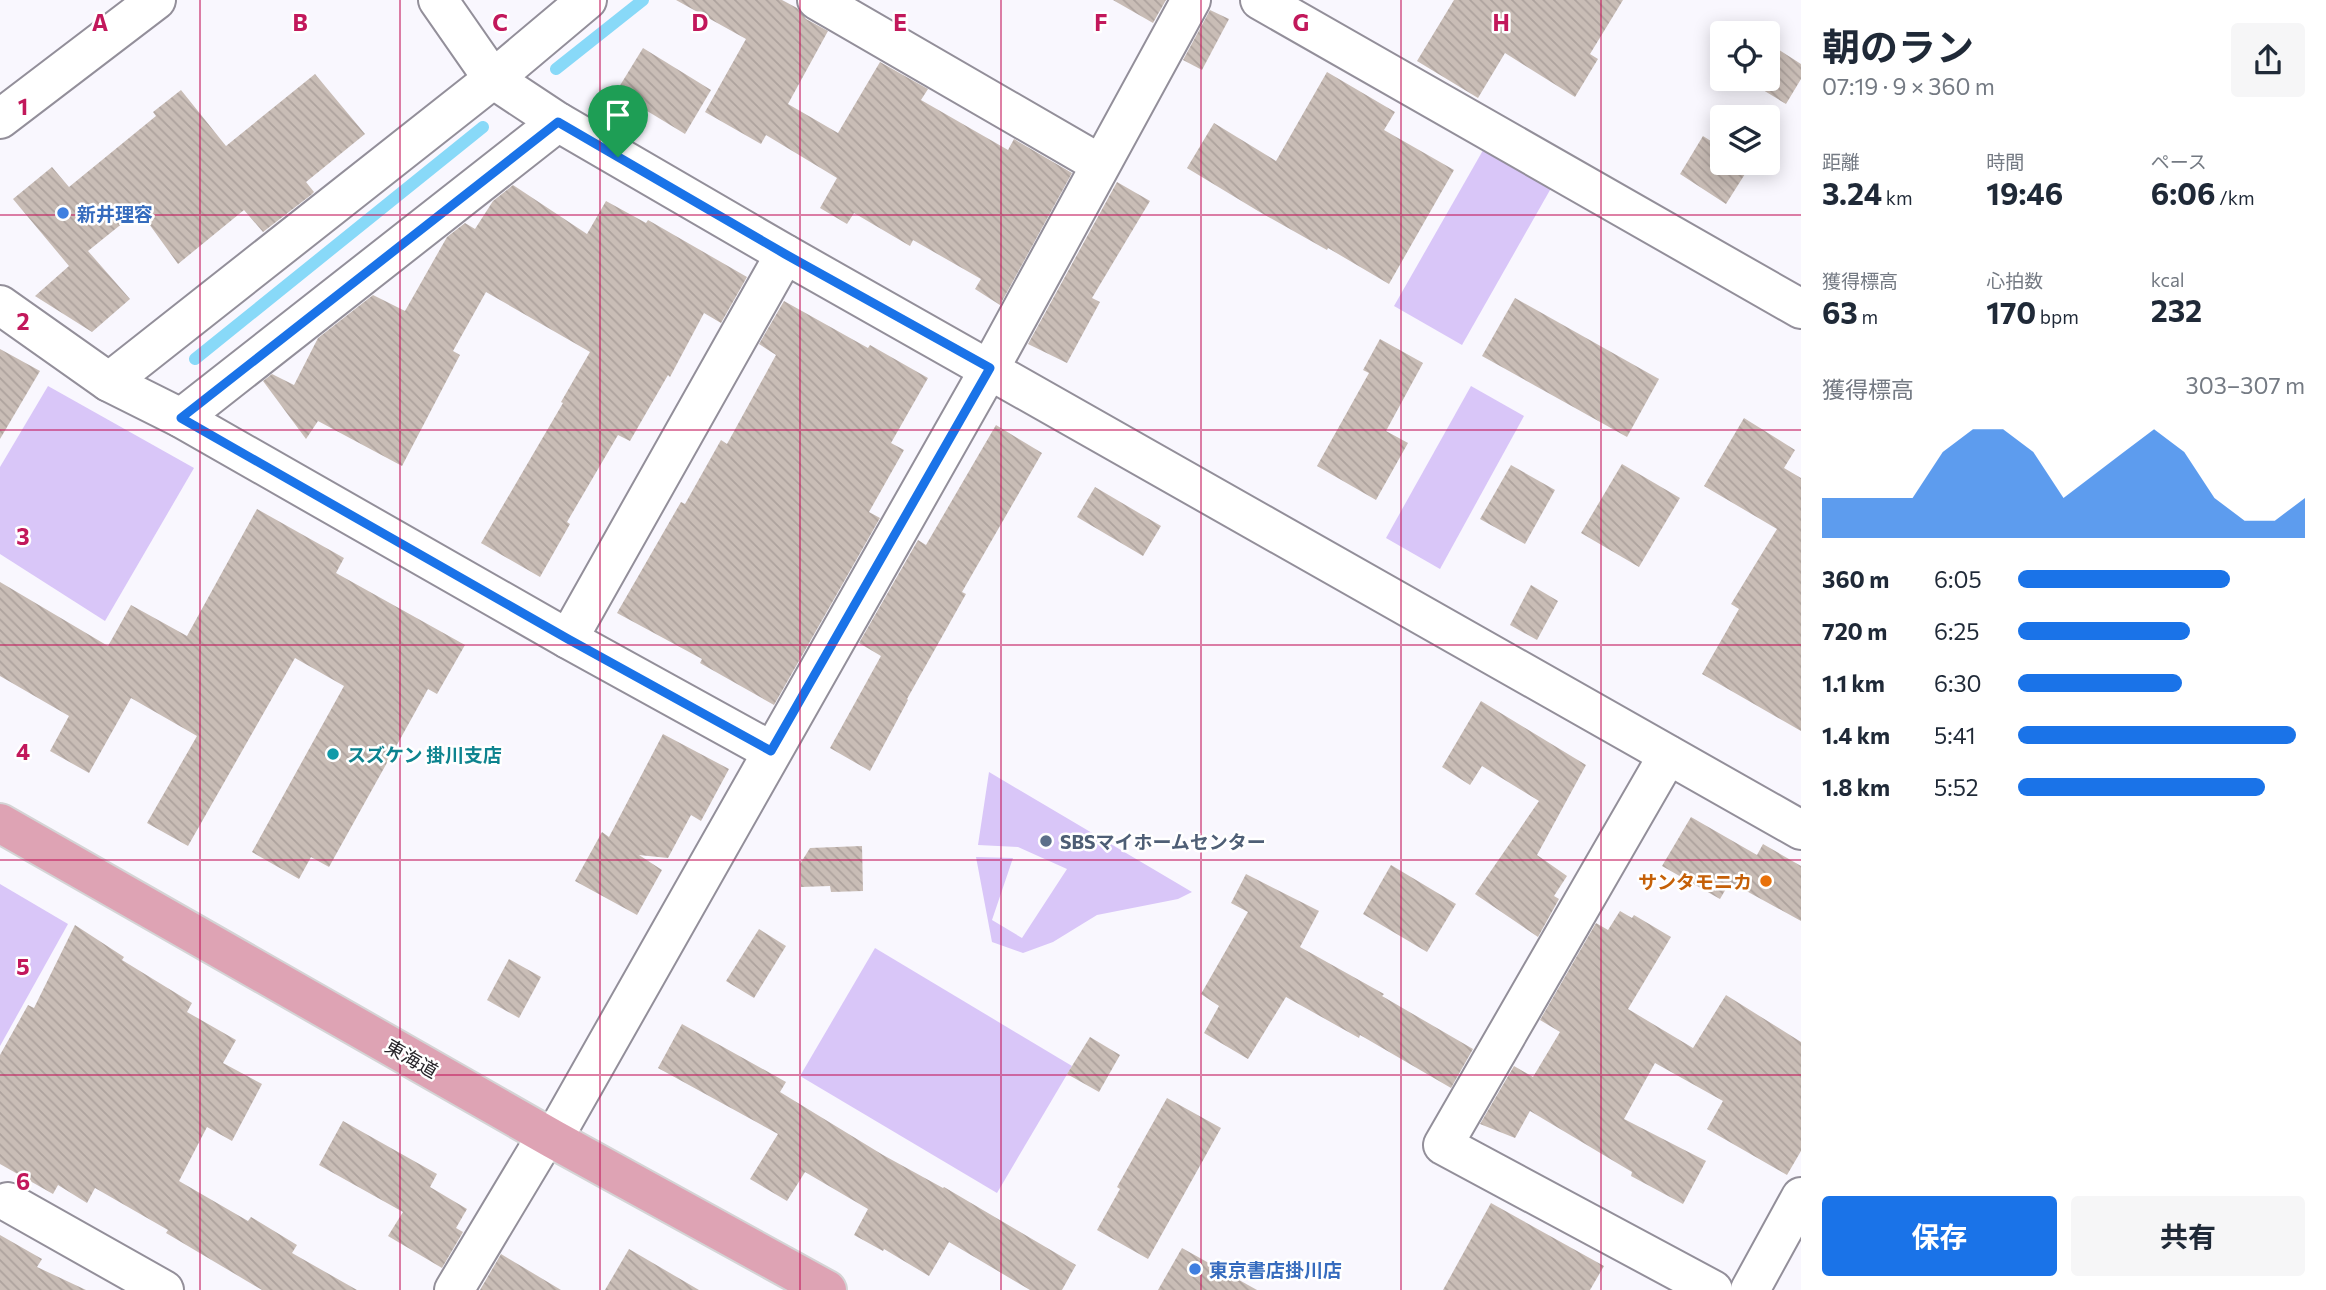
<!DOCTYPE html>
<html lang="ja">
<meta charset="utf-8">
<style>
body{margin:0;font-family:Commissioner,"Noto Sans JP",sans-serif;background:#f6f6f7;color:#1f2937;height:100vh;display:flex;flex-direction:column;font-size:26px;white-space:nowrap}
*{box-sizing:border-box;margin:0}
p{font-size:23px;color:#747a83}
.icon{flex:none;width:38px;height:38px;fill:none;stroke:currentColor;stroke-width:2;stroke-linecap:round;stroke-linejoin:round}
.map{position:relative;flex:1;overflow:hidden}
.sheet{display:flex;flex-direction:column;background:#fff;width:525px}
.sheet>*{flex:none}
.fabs{position:absolute;left:1710px;top:21px;display:grid;gap:14px}
.fabs a{display:grid;place-items:center;width:70px;height:70px;border-radius:7px;background:#fff;box-shadow:0 4px 18px #0003;font-size:35px}
.pin{position:absolute;display:grid;place-items:center;width:60px;height:60px;color:#fff;margin:-72px -30px;border-radius:50% 50% 50% 0;rotate:-45deg;box-shadow:0 0 7px #0007}
.pin .icon{rotate:45deg}
.round{display:grid;place-items:center;flex:none;width:74px;height:74px;border-radius:7px;background:#f6f6f7}
.head{display:flex;align-items:center;justify-content:space-between;height:119px;padding:0 21px}
h1{font-size:38px;font-weight:700;line-height:52px}
.stats{display:grid;grid-template-columns:repeat(3,1fr);gap:10px;height:119px;padding:7px 21px}
.stats div{display:grid;align-content:center}
.stats b{font-size:30px;font-weight:700}
.stats small{font-size:19px;font-weight:400}
.stats p{font-size:19px}
.chart{height:196px;padding:14px 21px}
.chart p{display:flex;justify-content:space-between}
.chart svg{width:100%;height:126px;margin-top:7px;fill:#1a73e8;opacity:.7}
.cta{display:flex;gap:14px;margin-top:auto;padding:14px 21px}
.cta a{flex:1;height:80px;border-radius:7px;background:#1a73e8;color:#fff;font-size:28px;font-weight:700;line-height:80px;text-align:center}
.cta a+a{background:#f6f6f7;color:#1f2937}
ul{padding:0 21px;list-style:none;font-size:23px}
li{display:grid;grid-template-columns:112px 84px 1fr;align-items:center;height:52px}
li i{height:18px;border-radius:9px;background:#1a73e8}
main{display:flex;flex:1;min-height:0}
.map>svg:first-child{display:block}
</style>
<main>
<div class="map">
<svg width="1801" height="1290" viewBox="0 0 1801 1290">
<defs>
<pattern id="building-back-hatch" width="6" height="6" patternUnits="userSpaceOnUse" patternTransform="scale(1.75)"><rect width="6" height="6" fill="#c9bdb6"/><path d="M-1 5l2 2M0 0l6 6M5-1l2 2" fill="none" stroke="#ada29d"/></pattern>
</defs>
<rect width="100%" height="100%" fill="#f9f7fe"/>
<g fill="#d9c6f8">
<polygon points="1486,145 1554,183 1462,345 1394,306"/>
<polygon points="48,386 194,468 105,621 0,554 0,467"/>
<polygon points="1471,386 1524,416 1440,569 1386,538"/>
<polygon points="989,772 1192,892 1178,899 1097,915 1053,942 1023,953 992,942 976,857 1013,858 992,920 1022,938 1067,869 1018,847 978,845"/>
<polygon points="0,884 68,924 0,1046"/>
<polygon points="875,948 1072,1066 997,1193 800,1076"/>
</g>
<g fill="none" stroke-linecap="round" stroke-linejoin="round">
<g stroke="#88d9f8" stroke-width="12">
<polyline points="556,69 643,0"/>
<polyline points="195,359 483,127"/>
</g>
</g>
<g fill="url(#building-back-hatch)">
<polygon points="676,0 782,0 797,8 806,19 828,31 788,104 838,133 880,62 928,89 921,100 1008,150 1014,139 1072,173 1000,305 975,289 981,279 913,240 910,246 854,213 847,224 820,208 837,178 766,135 761,144 705,112 746,39"/>
<polygon points="1113,0 1166,0 1153,23"/>
<polygon points="1454,0 1623,0 1590,54 1598,59 1575,97 1505,53 1478,98 1417,61"/>
<polygon points="1210,10 1229,19 1202,70 1183,60"/>
<polygon points="1768,43 1801,64 1801,79 1786,104 1753,84 1751,86 1739,79 1768,79"/>
<polygon points="643,48 711,90 685,134 616,92"/>
<polygon points="1327,72 1395,112 1384,130 1454,170 1389,284 1328,248 1327,250 1258,211 1187,168 1214,123 1276,161"/>
<polygon points="315,74 365,134 306,182 314,192 311,195 263,232 244,210 178,264 139,210 88,251 130,299 92,332 35,296 69,266 13,199 52,167 69,187 156,116 153,112 181,90 226,146"/>
<polygon points="1703,136 1722,148 1722,163 1745,163 1750,166 1726,204 1680,174"/>
<polygon points="1117,182 1150,201 1092,298 1100,302 1067,363 1028,344"/>
<polygon points="513,185 587,234 606,201 646,223 648,220 747,277 721,323 704,313 670,377 668,375 630,441 618,435 567,522 570,524 540,577 481,543 563,403 561,402 590,352 486,292 453,351 460,355 402,466 318,421 306,439 263,381 272,374 294,385 318,338 373,295 405,311 447,237 465,223 475,229 493,201"/>
<polygon points="1515,298 1659,379 1627,437 1482,356"/>
<polygon points="784,301 868,348 870,345 928,378 891,443 904,450 869,512 880,518 774,705 700,663 702,659 617,613 681,502 685,504 721,440 727,444 776,355 759,344"/>
<polygon points="1380,339 1423,363 1386,431 1408,443 1376,500 1317,466 1369,373 1363,370"/>
<polygon points="0,349 40,371 0,439"/>
<polygon points="1744,418 1795,450 1784,468 1801,478 1801,731 1702,674 1739,609 1731,604 1777,529 1704,486"/>
<polygon points="996,425 1042,453 962,592 966,594 907,699 908,700 870,771 830,748 881,656 859,643 918,540 926,545"/>
<polygon points="1622,464 1680,498 1639,567 1581,533"/>
<polygon points="1511,465 1555,490 1525,544 1480,519"/>
<polygon points="1095,487 1161,526 1143,556 1077,517"/>
<polygon points="257,509 344,558 336,573 465,645 437,694 428,689 329,867 311,857 299,879 252,852 344,686 295,658 188,846 147,823 197,736 131,698 89,773 50,751 69,716 0,676 0,582 108,646 131,605 187,636"/>
<polygon points="1531,585 1558,601 1537,640 1510,625"/>
<polygon points="1481,701 1586,765 1537,855 1567,876 1554,896 1559,899 1538,937 1475,894 1539,801 1482,766 1470,785 1442,767"/>
<polygon points="663,734 729,769 701,821 691,815 668,858 639,855 662,870 637,915 575,881 602,832 609,837"/>
<polygon points="1691,817 1757,855 1763,844 1801,866 1801,921 1730,882 1720,899 1662,866"/>
<polygon points="862,846 863,891 831,892 830,886 801,887 800,864 810,848"/>
<polygon points="1391,865 1456,904 1427,952 1363,914"/>
<polygon points="1246,874 1319,911 1300,947 1384,994 1382,996 1473,1049 1451,1088 1360,1035 1359,1038 1286,997 1248,1059 1204,1033 1219,1006 1201,994 1248,912 1231,903"/>
<polygon points="1620,911 1632,918 1634,915 1671,937 1628,1009 1693,1048 1726,995 1801,1042 1801,1151 1787,1175 1707,1129 1723,1101 1655,1063 1624,1119 1706,1161 1683,1204 1631,1176 1632,1172 1530,1111 1515,1138 1480,1124 1514,1066 1533,1077 1560,1032 1540,1020 1596,923 1608,930"/>
<polygon points="75,925 124,957 122,960 192,1003 187,1012 236,1040 223,1063 262,1084 232,1141 207,1127 179,1181 248,1221 251,1217 297,1245 292,1253 357,1290 262,1290 166,1233 168,1230 95,1188 87,1203 58,1185 53,1194 0,1164 0,1055 28,1005 34,1008"/>
<polygon points="759,929 786,946 754,998 726,981"/>
<polygon points="509,959 541,977 519,1018 487,1000"/>
<polygon points="682,1024 786,1082 780,1092 883,1155 943,1188 944,1187 1076,1265 1062,1290 1030,1290 949,1242 929,1276 884,1249 883,1251 854,1235 868,1209 805,1172 787,1201 750,1179 778,1134 658,1068"/>
<polygon points="1090,1037 1120,1055 1099,1092 1067,1074"/>
<polygon points="1167,1098 1221,1128 1148,1259 1097,1230 1120,1189 1117,1187"/>
<polygon points="343,1121 437,1174 430,1187 467,1209 456,1228 463,1232 442,1268 388,1236 403,1212 319,1165"/>
<polygon points="1491,1203 1604,1266 1590,1290 1443,1290"/>
<polygon points="0,1235 42,1259 37,1267 86,1290 0,1290"/>
<polygon points="1182,1248 1257,1290 1158,1290"/>
<polygon points="629,1249 699,1290 605,1290"/>
<polygon points="501,1254 561,1290 480,1290"/>
</g>
<g fill="none" stroke-linecap="round" stroke-linejoin="round">
<g stroke="#938f9a" stroke-width="42">
<g id="minor">
<polyline points="438,0 493,79 558,122 785,254 1801,830"/>
<polyline points="817,0 1100,164"/>
<polyline points="1260,0 1801,309"/>
<polyline points="0,119 156,0"/>
<polyline points="0,305 109,382 181,418 568,639 771,751"/>
<polyline points="109,382 493,79 587,0"/>
<polyline points="181,418 558,122"/>
<polyline points="568,639 785,254"/>
<polyline points="1668,755 1443,1145 1713,1290"/>
<polyline points="553,1139 990,368 1191,0"/>
<polyline points="8,1202 164,1290"/>
<polyline points="454,1290 547,1135"/>
<polyline points="1750,1290 1801,1197"/>
</g>
</g>
<g stroke="#d4d4d5" stroke-width="42">
<polyline id="major" points="0,823 553,1139 827,1290"/>
</g>
<use href="#minor" stroke="#fff" stroke-width="38"/>
<use href="#major" stroke="#dea3b4" stroke-width="38"/>
</g>
<g fill="none" stroke-linecap="round" stroke-linejoin="round">
<g stroke="#fff" stroke-width="14">
<polygon id="route" points="558,122 785,254 990,368 771,751 568,639 181,418"/>
</g>
<use href="#route" stroke="#1a73e8" stroke-width="9"/>
</g>
<path fill="none" stroke="#c2185b" stroke-width="2" stroke-opacity="0.55" d="M 200,0 L 200,1290M 400,0 L 400,1290M 600,0 L 600,1290M 800,0 L 800,1290M 1001,0 L 1001,1290M 1201,0 L 1201,1290M 1401,0 L 1401,1290M 1601,0 L 1601,1290M 0,215 L 1801,215M 0,430 L 1801,430M 0,645 L 1801,645M 0,860 L 1801,860M 0,1075 L 1801,1075"/>
<g fill="#3f7fe0" stroke="#fff" stroke-width="2.5">
<circle cx="63" cy="213" r="7"/>
<circle cx="1195" cy="1269" r="7"/>
</g>
<circle fill="#0f9aa8" stroke="#fff" stroke-width="2.5" cx="333" cy="754" r="7"/>
<circle fill="#5c6f8a" stroke="#fff" stroke-width="2.5" cx="1046" cy="841" r="7"/>
<circle fill="#e8710a" stroke="#fff" stroke-width="2.5" cx="1766" cy="881" r="7"/>
<g text-anchor="middle" dominant-baseline="central" stroke-width="5" stroke-linejoin="round" paint-order="stroke">
<g font-size="19" font-weight="bold" fill="#366cbe" stroke="#fff" text-anchor="start">
<text x="77" y="213">新井理容</text>
<text x="1209" y="1269">東京書店掛川店</text>
</g>
<g font-size="19" font-weight="bold" fill="#0d838f" stroke="#fff" text-anchor="start">
<text x="347" y="754">スズケン 掛川支店</text>
</g>
<g font-size="19" font-weight="bold" fill="#4e5e75" stroke="#fff" text-anchor="start">
<text x="1060" y="841">SBSマイホームセンター</text>
</g>
<g font-size="19" font-weight="bold" fill="#c56008" stroke="#fff" text-anchor="end">
<text x="1752" y="881">サンタモニカ</text>
</g>
<g font-size="19" fill="#28262b" stroke="#fff">
<text transform="translate(412 1058) rotate(30)">東海道</text>
</g>
</g>
<g font-size="23" text-anchor="middle" font-weight="bold" fill="#c2185b" stroke="#fff" stroke-width="5" stroke-linejoin="round" paint-order="stroke">
<text x="100" y="31">A</text>
<text x="300" y="31">B</text>
<text x="500" y="31">C</text>
<text x="700" y="31">D</text>
<text x="900" y="31">E</text>
<text x="1101" y="31">F</text>
<text x="1301" y="31">G</text>
<text x="1501" y="31">H</text>
<text x="23" y="115">1</text>
<text x="23" y="330">2</text>
<text x="23" y="545">3</text>
<text x="23" y="760">4</text>
<text x="23" y="975">5</text>
<text x="23" y="1190">6</text>
</g>
</svg>
<div class="fabs">
<a><svg class="icon" aria-label="locate" viewBox="0 0 24 24"><circle cx="12" cy="12" r="6"/><path d="M12 2v4M12 18v4M2 12h4M18 12h4"/></svg></a>
<a><svg class="icon" aria-label="layers" viewBox="0 0 24 24"><path d="M12 4l9 5-9 5-9-5zM3 14l9 5 9-5"/></svg></a>
</div>
<div class="pin" style="left:618px;top:157px;background:#1e9e55"><svg class="icon" aria-label="arrive" viewBox="0 0 24 24"><path d="M6 21V4h12l-3 4 3 4H6"/></svg></div>
</div>
<section class="sheet">
<div class="head"><div><h1>朝のラン</h1><p>07:19 · 9 × 360 m</p></div><a class="round"><svg class="icon" aria-label="share" viewBox="0 0 24 24"><path d="M12 15V3M7 8l5-5 5 5M5 13v7h14v-7"/></svg></a></div>
<div class="stats">
<div><p>距離</p><b>3.24<small> km</small></b></div>
<div><p>時間</p><b>19:46</b></div>
<div><p>ペース</p><b>6:06<small> /km</small></b></div>
</div>
<div class="stats">
<div><p>獲得標高</p><b>63<small> m</small></b></div>
<div><p>心拍数</p><b>170<small> bpm</small></b></div>
<div><p>kcal</p><b>232</b></div>
</div>
<div class="chart"><p><span>獲得標高</span>303–307 m</p>
<svg viewBox="0 0 160 44" preserveAspectRatio="none"><path d="M0 44V30L10 30L20 30L30 30L40 14L50 6L60 6L70 14L80 30L90 22L100 14L110 6L120 14L130 30L140 38L150 38L160 30V44z"/></svg>
</div>
<ul>
<li><b>360 m</b>6:05<i style="width:74%"></i></li>
<li><b>720 m</b>6:25<i style="width:60%"></i></li>
<li><b>1.1 km</b>6:30<i style="width:57%"></i></li>
<li><b>1.4 km</b>5:41<i style="width:97%"></i></li>
<li><b>1.8 km</b>5:52<i style="width:86%"></i></li>
</ul>
<div class="cta"><a>保存</a><a>共有</a></div>
</section>
</main>
